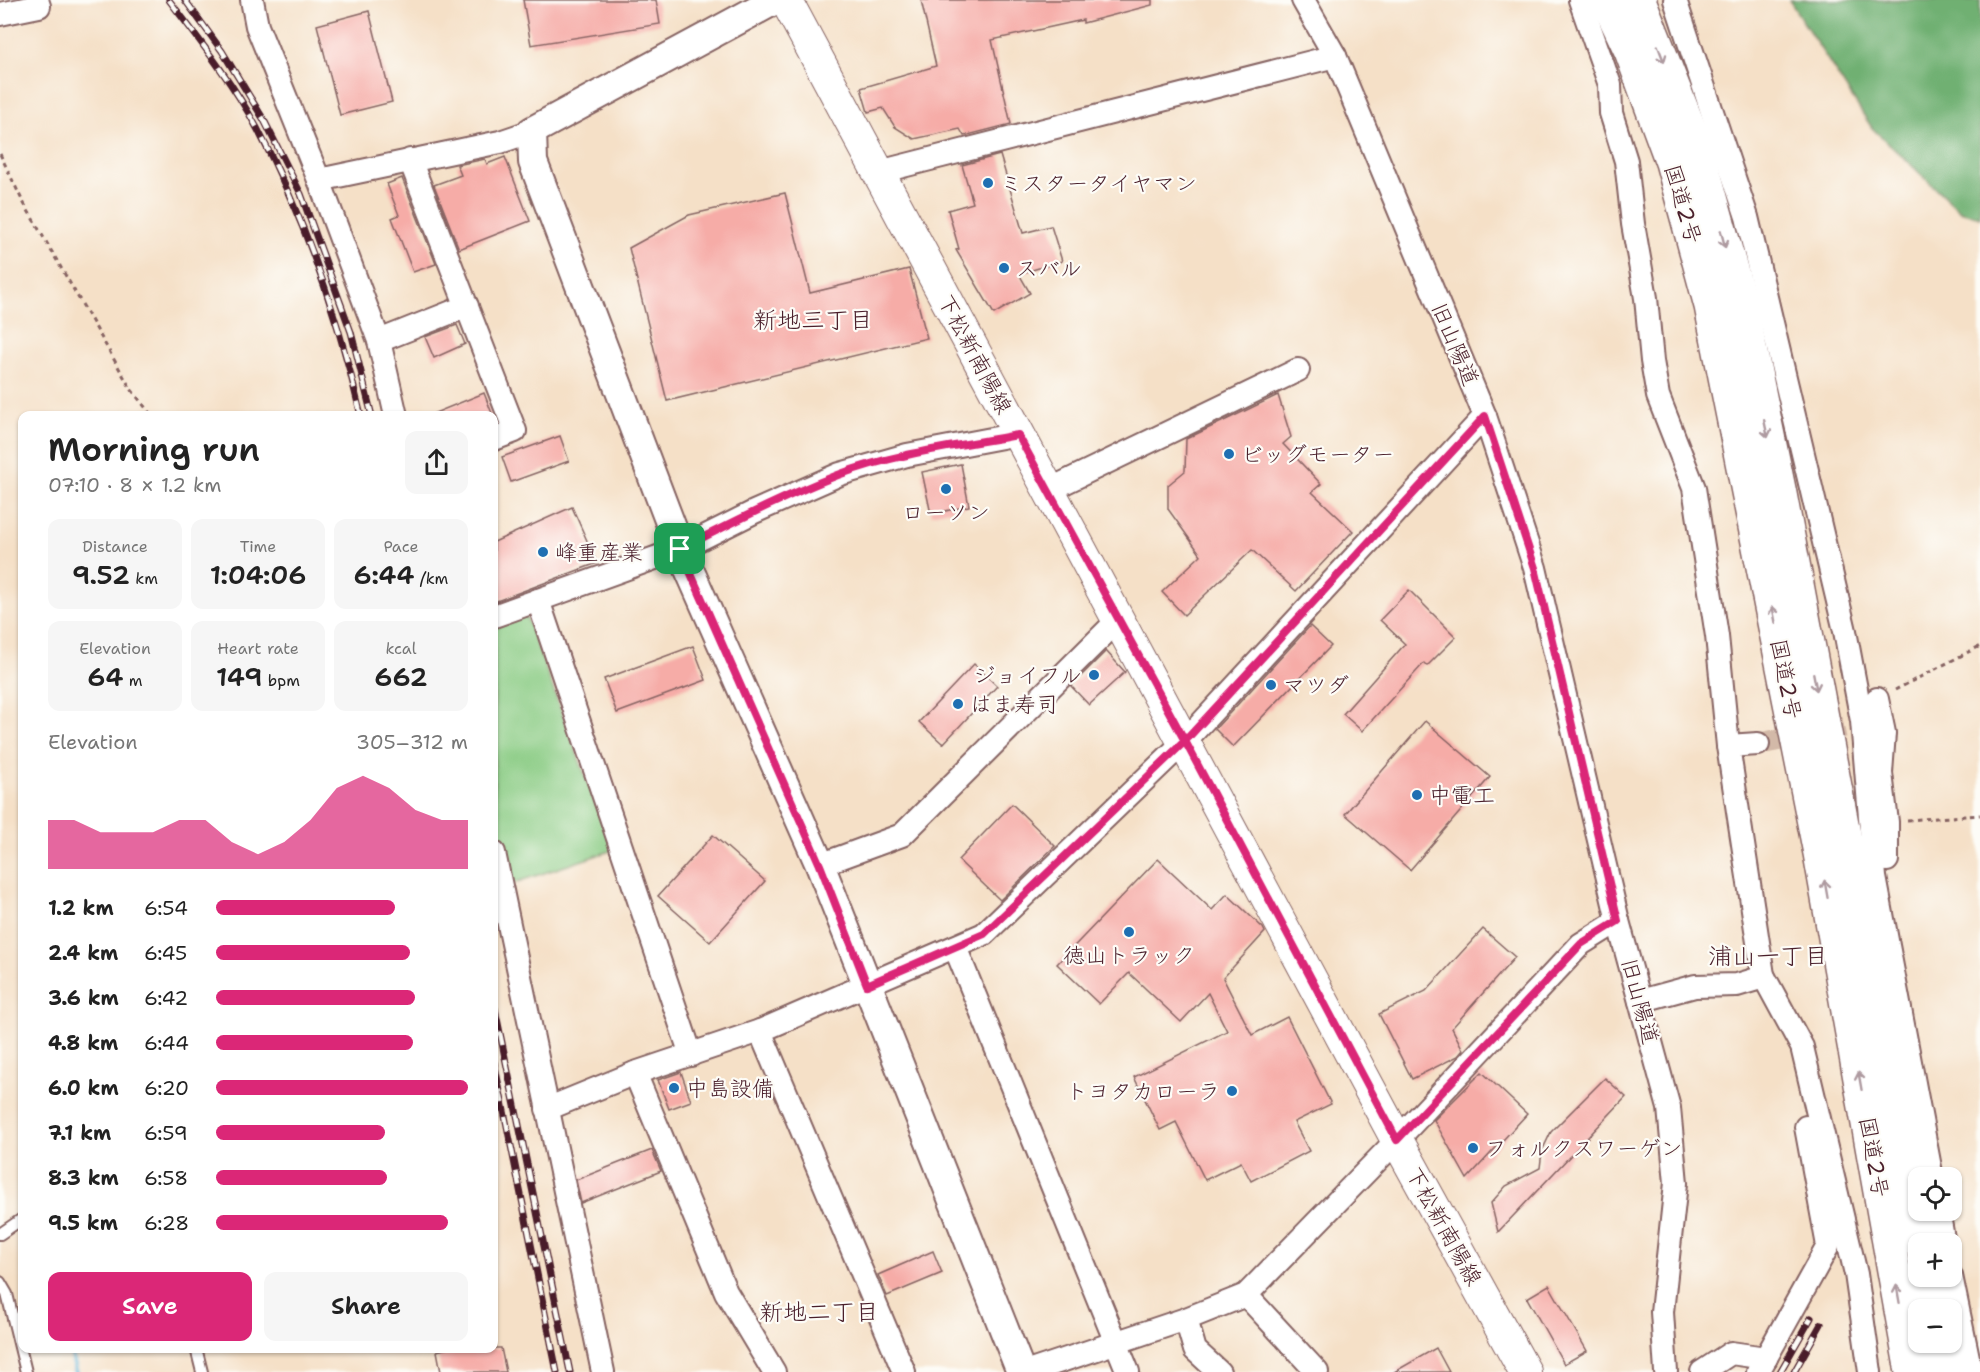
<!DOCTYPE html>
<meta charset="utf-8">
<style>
body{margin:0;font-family:"Shantell Sans","Klee One",sans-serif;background:#f6f6f6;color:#222;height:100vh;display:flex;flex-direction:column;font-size:22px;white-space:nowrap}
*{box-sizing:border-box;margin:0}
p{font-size:20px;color:#767676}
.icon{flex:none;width:33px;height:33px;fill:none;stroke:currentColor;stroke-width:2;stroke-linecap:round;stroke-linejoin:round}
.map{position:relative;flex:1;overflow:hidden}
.sheet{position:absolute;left:18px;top:411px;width:480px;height:942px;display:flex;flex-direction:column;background:#fff;border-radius:12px;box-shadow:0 2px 4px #0004}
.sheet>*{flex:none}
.tools{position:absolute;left:1908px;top:1167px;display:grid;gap:12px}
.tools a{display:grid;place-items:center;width:54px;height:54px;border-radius:12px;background:#fff;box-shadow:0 2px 4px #0004;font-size:30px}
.pin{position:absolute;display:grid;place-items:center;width:51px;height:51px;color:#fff;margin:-26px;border-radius:12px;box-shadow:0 3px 9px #0006}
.round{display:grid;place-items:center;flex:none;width:63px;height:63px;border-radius:12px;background:#f6f6f6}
.head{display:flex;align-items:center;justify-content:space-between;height:102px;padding:0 30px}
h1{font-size:33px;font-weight:600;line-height:45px}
.metrics{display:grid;grid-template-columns:repeat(3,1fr);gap:9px;height:102px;padding:6px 30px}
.metrics div{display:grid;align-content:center;border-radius:12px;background:#f6f6f6;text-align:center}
.metrics b{font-size:26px;font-weight:600}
.metrics small{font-size:16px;font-weight:400}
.metrics p{font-size:16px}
.chart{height:168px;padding:12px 30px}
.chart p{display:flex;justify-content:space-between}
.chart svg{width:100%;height:108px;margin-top:6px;fill:#db2777;opacity:.7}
.action{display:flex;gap:12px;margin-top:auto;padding:12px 30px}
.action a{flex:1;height:69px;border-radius:12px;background:#db2777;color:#fff;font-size:24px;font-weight:600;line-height:69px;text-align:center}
.action a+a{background:#f6f6f6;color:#222}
ul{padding:0 30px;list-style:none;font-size:20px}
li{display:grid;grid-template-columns:96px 72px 1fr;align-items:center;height:45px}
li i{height:15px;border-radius:8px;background:#db2777}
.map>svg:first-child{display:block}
</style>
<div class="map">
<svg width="1980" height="1372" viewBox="0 0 1980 1372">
<rect width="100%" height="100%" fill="#fdfcf7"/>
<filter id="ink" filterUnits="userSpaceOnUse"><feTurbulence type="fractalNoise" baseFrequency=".0167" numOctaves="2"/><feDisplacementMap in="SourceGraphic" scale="12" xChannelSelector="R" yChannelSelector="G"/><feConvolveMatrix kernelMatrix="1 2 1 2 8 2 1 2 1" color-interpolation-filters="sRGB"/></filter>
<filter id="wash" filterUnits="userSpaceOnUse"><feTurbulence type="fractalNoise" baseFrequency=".008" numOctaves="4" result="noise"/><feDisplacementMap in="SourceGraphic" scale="24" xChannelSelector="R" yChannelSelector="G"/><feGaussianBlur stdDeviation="1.35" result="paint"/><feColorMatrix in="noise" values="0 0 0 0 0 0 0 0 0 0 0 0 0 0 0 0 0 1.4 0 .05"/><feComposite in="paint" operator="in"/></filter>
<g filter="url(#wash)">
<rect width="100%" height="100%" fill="#f5e0c7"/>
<polygon fill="#8bcc85" stroke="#6a7658" stroke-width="1.5" points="525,613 613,850 508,885 494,817 494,625"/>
<polygon fill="#70b072" stroke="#5d684e" stroke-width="1.5" points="1789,0 1980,0 1980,217 1960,211 1872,128"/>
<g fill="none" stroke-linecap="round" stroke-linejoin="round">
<polyline stroke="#58b0d5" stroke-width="5" points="76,1372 72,1355 76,1348"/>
</g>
<g id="blocks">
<g fill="#f6aca7">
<polygon points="523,0 656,0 660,24 531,45"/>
<polygon points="921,0 1152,0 1152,5 1083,23 1083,20 992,40 1011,124 964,136 960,129 914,139 895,127 883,108 868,112 861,88 936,66"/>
<polygon points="369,11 392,102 340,115 317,25"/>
<polygon points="1000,155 1023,233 1051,226 1062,261 1019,274 1030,293 994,314 956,250 959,249 948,210 973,203 962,165"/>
<polygon points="505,157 530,221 459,249 434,185 461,175 457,165 485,159 487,164"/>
<polygon points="402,178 436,264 413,272 392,218 399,215 387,184"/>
<polygon points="785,193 810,293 909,269 927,338 667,401 629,248 689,215"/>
<polygon points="457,325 465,344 434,358 425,337"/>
<polygon points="484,393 493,416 430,416 430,415"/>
<polygon points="1278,395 1291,437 1283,444 1321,484 1312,492 1353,531 1296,591 1252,550 1184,615 1162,592 1201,555 1168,509 1168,485 1185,471 1186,439"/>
<polygon points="560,436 569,461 511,482 502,457"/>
<polygon points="961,464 969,506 931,514 922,472"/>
<polygon points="572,507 597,563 494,602 494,542"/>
<polygon points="1409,590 1456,637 1427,666 1424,663 1362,731 1343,714 1405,644 1380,620"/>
<polygon points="1310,626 1331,646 1233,747 1215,729"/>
<polygon points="693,646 706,680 617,713 604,679"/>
<polygon points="1106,651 1125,672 1089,705 1071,686"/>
<polygon points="974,664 997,686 943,744 919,722"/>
<polygon points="1425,721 1490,777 1410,870 1345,814"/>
<polygon points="1012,804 1055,846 1000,900 958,860"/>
<polygon points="713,835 765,881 710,942 658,896"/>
<polygon points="1158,859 1212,910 1227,894 1263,928 1265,932 1223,978 1252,1035 1287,1017 1331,1104 1294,1122 1309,1151 1251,1181 1241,1162 1205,1180 1176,1122 1160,1130 1134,1077 1227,1031 1208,993 1181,1022 1129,973 1099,1004 1057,964"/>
<polygon points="1483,929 1515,957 1452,1028 1463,1050 1458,1056 1412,1079 1379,1014 1426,991"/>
<polygon points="681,1072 691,1101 669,1109 658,1080"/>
<polygon points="1482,1072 1527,1114 1467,1179 1434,1120"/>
<polygon points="1605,1078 1626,1097 1498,1232 1491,1203 1506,1186 1540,1168 1542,1151 1551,1132"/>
<polygon points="652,1150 661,1171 581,1203 576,1180"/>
<polygon points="933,1251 942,1273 887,1296 878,1275"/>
<polygon points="1549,1285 1587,1351 1564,1364 1527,1298"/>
<polygon points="448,1348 501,1348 506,1372 441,1372 437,1351"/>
<polygon points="1436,1348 1449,1372 1394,1372"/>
</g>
</g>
</g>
<g filter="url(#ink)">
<use href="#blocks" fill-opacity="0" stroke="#866362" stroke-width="1.5"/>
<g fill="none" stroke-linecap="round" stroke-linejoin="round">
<polyline stroke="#d3b9a8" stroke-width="22" stroke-dasharray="22 11" stroke-linecap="butt" points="1758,744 1847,726"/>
<g stroke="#866362" stroke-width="14">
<g id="service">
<polyline points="0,1234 22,1219"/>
<polyline points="0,1282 7,1294 26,1372"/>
<polyline points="196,1348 202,1372"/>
</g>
</g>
<g stroke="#866362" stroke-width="26">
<g id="minor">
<polyline points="252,0 257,26 319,180 379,341 396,416"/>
<polyline points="1303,0 1335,56 1485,416 1535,568 1618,921 1669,1108 1676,1183 1662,1312 1666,1372"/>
<polyline points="1580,0 1610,85 1611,113 1626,161 1633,224 1646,298 1652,361 1658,396 1694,488 1717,636 1728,746 1763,975 1802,1047 1856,1274 1870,1372"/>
<polyline points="1675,0 1747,217 1845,631 1862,721 1875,877 1932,1178"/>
<polyline points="0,14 39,6 37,0"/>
<polyline points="410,160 515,431 494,439"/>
<polyline points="879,172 1335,56"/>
<polyline points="319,180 500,142 532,131"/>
<polyline points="379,341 467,306"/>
<polyline points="1047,491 1298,370"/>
<polyline points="538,600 691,1055"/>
<polyline points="494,616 680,549 754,512 840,474 907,455 1018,434"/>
<polyline points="1877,699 1884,733 1881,773 1887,822 1887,860"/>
<polyline points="1728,746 1758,744"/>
<polyline points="494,853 603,1372"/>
<polyline points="820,865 902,835 1118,620"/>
<polyline points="955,947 1128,1372"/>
<polyline points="1640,1001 1695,986 1737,985 1764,977"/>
<polyline points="760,1031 904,1372"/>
<polyline points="635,1073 726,1292 774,1372"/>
<polyline points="547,1109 635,1073 760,1031 984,934 1185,741 1485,416"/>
<polyline points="1938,1210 1944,1244"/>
<polyline points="1951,1276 1971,1372"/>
<polyline points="1246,1295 1317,1372"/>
<polyline points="1186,1319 1195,1350 1219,1372"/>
<polyline points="1028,1372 1186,1319 1246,1295 1397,1140 1581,944 1618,921"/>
<polyline points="1702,1372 1731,1353 1766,1358"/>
<polyline points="1758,1372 1828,1246 1806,1127"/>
</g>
</g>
<g stroke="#866362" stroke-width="32">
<polyline id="tertiary" points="775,0 532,131 533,162 680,549 820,865 1021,1372"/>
</g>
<g stroke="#866362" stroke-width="34">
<polyline id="secondary" points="786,0 1397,1140 1525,1372"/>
</g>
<g stroke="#866362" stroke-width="36">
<g id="trunk">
<polyline points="1607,0 1631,51 1672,162 1711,306 1820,853 1912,1372"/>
<polyline points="1639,0 1697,148 1741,305 1780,494 1921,1244"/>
<polyline points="1927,1276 1933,1310"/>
<polyline points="1939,1342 1944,1372"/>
</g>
</g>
<g stroke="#866362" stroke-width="3" stroke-dasharray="4.5 4.5" stroke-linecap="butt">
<polyline points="0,154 22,200 131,389 152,416"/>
<polyline points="1895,690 1980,646"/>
<polyline points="1907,820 1980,815"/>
</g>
<use href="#service" stroke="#fff" stroke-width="10"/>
<use href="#minor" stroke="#fff" stroke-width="22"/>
<use href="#tertiary" stroke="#fff" stroke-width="28"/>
<use href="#secondary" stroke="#fff" stroke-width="32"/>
<use href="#trunk" stroke="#fff" stroke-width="33"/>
<g stroke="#4a1f2b" stroke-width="7">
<g id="rail">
<path d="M 169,0 C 200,41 233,83 257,128 C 305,219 338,316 361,416"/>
<polyline points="185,0 222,51 264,120 301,194 351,332 372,416"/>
<polyline points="494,1004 570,1372"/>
<polyline points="494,1062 557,1372"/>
<polyline points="1780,1372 1811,1318"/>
<polyline points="1794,1372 1821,1324"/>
</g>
</g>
<use href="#rail" stroke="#fdfcf7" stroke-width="4.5" stroke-dasharray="14" stroke-linecap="butt"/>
</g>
<defs><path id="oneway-shaft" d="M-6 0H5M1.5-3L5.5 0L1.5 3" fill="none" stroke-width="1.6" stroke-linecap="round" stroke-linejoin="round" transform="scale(1.5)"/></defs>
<g stroke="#ae9aa0">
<use href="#oneway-shaft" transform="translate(1661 54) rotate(69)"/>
<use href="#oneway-shaft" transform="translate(1723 239) rotate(75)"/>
<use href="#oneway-shaft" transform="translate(1766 429) rotate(78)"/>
<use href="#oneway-shaft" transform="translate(1774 615) rotate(-101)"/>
<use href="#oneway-shaft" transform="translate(1815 682) rotate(79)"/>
<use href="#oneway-shaft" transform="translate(1826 889) rotate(-100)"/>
<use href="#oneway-shaft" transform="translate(1860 1081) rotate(-100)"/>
<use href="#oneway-shaft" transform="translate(1898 1294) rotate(-100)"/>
</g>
</g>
<g fill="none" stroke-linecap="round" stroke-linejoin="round" filter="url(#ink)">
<g stroke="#fff" stroke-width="12">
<path id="route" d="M 680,549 L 820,865 L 867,985 L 984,934 L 1185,741 L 1397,1140 L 1581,944 L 1618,921 L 1535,568 L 1485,416 L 1185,741 L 1018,435 C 958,446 895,453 838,475 C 784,496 732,523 680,549"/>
</g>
<use href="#route" stroke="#db2777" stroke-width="8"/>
</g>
<g fill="#1f6fb2" stroke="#fdfcf7" stroke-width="2">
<circle cx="988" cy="183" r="6"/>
<circle cx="1004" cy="268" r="6"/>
<circle cx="1229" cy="454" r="6"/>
<circle cx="946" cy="489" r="6"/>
<circle cx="543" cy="552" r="6"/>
<circle cx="1094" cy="675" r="6"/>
<circle cx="1271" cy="685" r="6"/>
<circle cx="958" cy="704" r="6"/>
<circle cx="1417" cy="795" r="6"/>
<circle cx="1129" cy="932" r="6"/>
<circle cx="674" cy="1088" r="6"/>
<circle cx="1232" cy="1091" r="6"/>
<circle cx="1473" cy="1148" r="6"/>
</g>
<g text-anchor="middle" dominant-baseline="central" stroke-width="4.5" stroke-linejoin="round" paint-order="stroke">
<g font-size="22" fill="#4a1f2b" stroke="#fdfcf7" text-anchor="start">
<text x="1000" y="183">ミスタータイヤマン</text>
<text x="1016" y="268">スバル</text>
<text x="1241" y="454">ビッグモーター</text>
<text x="946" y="512" text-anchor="middle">ローソン</text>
<text x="555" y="552">峰重産業</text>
<text x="1082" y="675" text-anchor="end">ジョイフル</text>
<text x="1283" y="685">マツダ</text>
<text x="970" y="704">はま寿司</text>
<text x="1429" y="795">中電工</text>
<text x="1129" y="955" text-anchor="middle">徳山トラック</text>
<text x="686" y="1088">中島設備</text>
<text x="1220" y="1091" text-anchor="end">トヨタカローラ</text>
<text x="1485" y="1148">フォルクスワーゲン</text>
</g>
<g font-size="22" fill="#4a1f2b" stroke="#fdfcf7">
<text transform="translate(1683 204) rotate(74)">国道2号</text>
<text transform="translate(1455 344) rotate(67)">旧山陽道</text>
<text transform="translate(975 354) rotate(62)">下松新南陽線</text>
<text transform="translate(1786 679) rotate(79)">国道2号</text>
<text transform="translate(1640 1001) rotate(75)">旧山陽道</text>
<text transform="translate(1874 1157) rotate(80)">国道2号</text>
<text transform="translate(1444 1226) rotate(61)">下松新南陽線</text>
</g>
<g font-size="24" fill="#4a1f2b" stroke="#fdfcf7">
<text x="813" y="320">新地三丁目</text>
<text x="1768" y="956">浦山一丁目</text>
<text x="819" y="1312">新地二丁目</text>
</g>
</g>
</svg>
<div class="tools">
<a><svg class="icon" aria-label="locate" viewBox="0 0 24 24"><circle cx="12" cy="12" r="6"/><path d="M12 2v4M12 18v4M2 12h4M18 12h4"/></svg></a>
<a>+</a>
<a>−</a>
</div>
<div class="pin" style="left:680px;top:549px;background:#1e9e55"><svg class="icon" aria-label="arrive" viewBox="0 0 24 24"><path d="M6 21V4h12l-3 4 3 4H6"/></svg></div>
<section class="sheet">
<div class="head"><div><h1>Morning run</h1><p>07:10 · 8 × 1.2 km</p></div><a class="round"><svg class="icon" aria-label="share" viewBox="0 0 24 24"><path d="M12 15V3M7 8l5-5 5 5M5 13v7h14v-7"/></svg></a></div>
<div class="metrics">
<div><p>Distance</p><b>9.52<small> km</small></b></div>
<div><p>Time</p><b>1:04:06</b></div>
<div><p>Pace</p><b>6:44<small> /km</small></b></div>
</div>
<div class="metrics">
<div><p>Elevation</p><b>64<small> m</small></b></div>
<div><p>Heart rate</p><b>149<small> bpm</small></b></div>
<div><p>kcal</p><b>662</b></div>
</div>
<div class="chart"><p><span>Elevation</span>305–312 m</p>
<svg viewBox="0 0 160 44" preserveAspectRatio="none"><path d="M0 44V24L10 24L20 29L30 29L40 29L50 24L60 24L70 33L80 38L90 33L100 24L110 11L120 6L130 11L140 20L150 24L160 24V44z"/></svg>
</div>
<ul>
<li><b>1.2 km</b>6:54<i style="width:71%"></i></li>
<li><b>2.4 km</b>6:45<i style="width:77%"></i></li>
<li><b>3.6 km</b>6:42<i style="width:79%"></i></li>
<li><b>4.8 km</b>6:44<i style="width:78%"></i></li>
<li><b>6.0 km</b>6:20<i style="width:100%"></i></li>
<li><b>7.1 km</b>6:59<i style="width:67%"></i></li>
<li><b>8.3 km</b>6:58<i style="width:68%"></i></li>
<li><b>9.5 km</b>6:28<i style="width:92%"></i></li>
</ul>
<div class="action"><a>Save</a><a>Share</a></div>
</section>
</div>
